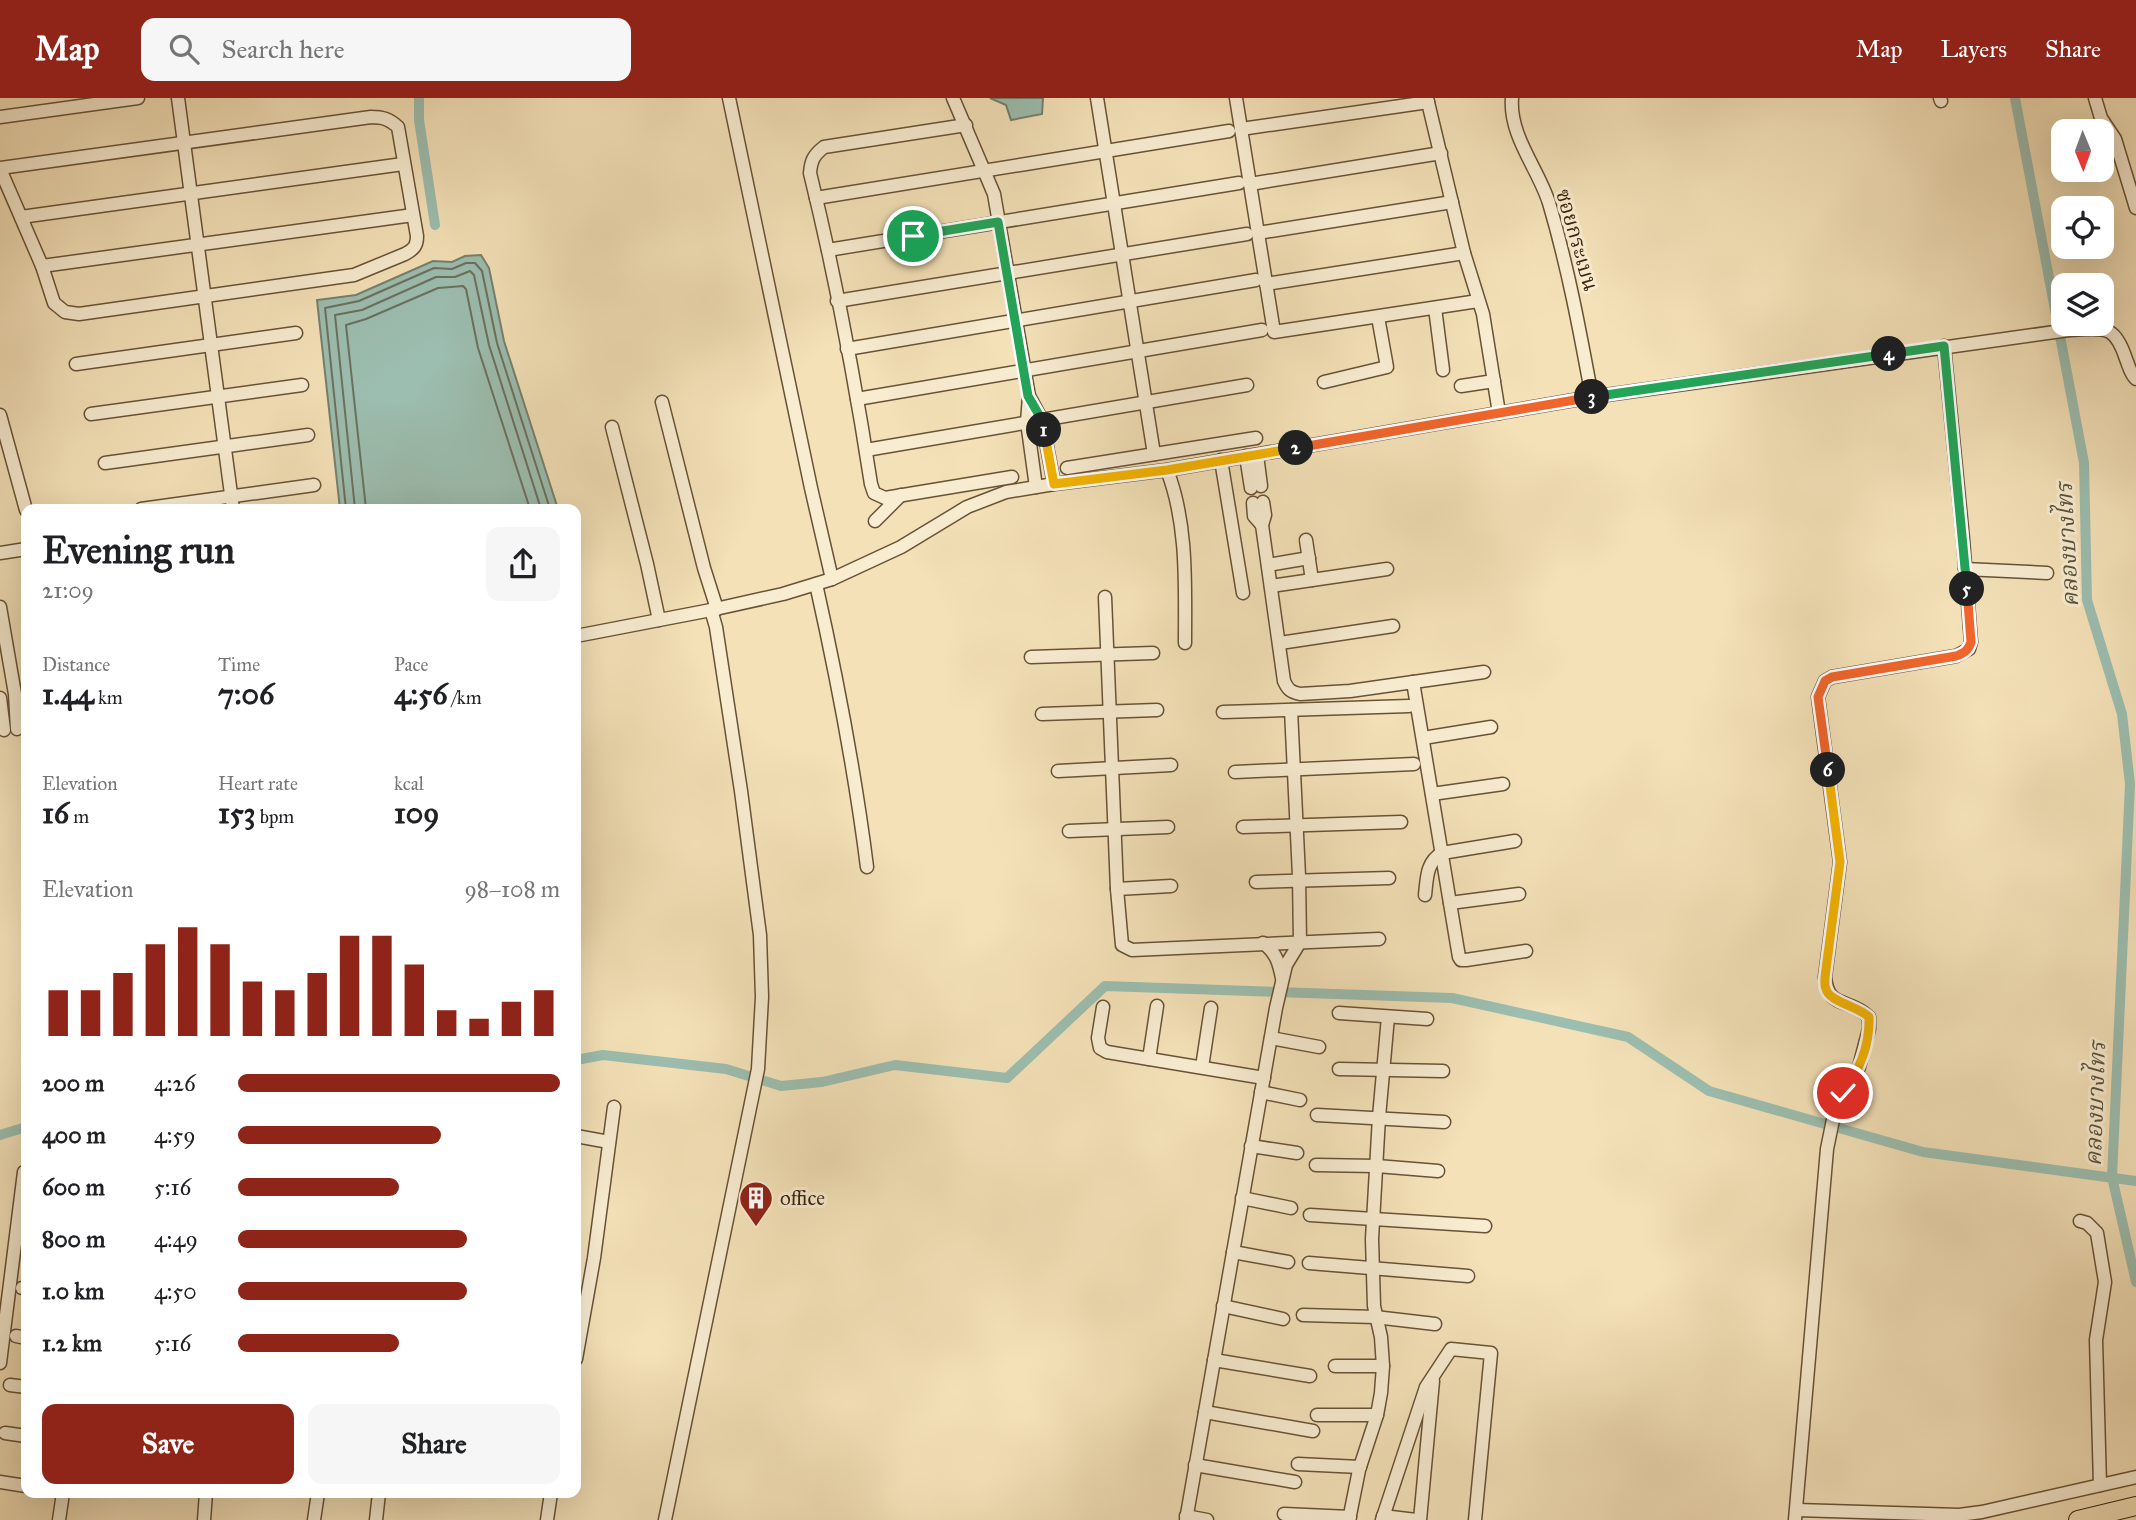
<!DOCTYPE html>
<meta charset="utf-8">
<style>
body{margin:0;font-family:"IM FELL Great Primer","Noto Serif Thai",serif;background:#f6f6f6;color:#202124;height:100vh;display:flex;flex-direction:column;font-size:26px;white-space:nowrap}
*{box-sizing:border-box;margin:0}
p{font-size:23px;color:#757577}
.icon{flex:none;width:38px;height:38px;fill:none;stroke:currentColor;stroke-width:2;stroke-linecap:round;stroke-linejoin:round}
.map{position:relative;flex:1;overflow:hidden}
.side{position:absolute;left:21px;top:406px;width:560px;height:994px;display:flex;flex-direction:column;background:#fff;border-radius:14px;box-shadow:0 7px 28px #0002}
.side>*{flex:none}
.needle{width:46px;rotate:179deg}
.tools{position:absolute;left:2051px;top:21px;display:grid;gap:14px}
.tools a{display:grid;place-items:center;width:63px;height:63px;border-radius:14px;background:#fff;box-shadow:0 7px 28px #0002;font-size:35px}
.pin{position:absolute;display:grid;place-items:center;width:60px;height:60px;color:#fff;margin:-30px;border:4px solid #fff;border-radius:50%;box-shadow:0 2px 7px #0007}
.km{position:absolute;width:35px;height:35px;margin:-18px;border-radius:50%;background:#222;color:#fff;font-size:19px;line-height:35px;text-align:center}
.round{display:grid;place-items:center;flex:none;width:74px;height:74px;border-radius:14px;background:#f6f6f6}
.summary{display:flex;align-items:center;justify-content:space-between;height:119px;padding:0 21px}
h1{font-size:38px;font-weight:700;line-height:52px}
.stats{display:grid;grid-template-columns:repeat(3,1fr);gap:10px;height:119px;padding:7px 21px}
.stats div{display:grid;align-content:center}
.stats b{font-size:30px;font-weight:700}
.stats small{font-size:19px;font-weight:400}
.stats p{font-size:19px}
.chart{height:196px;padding:14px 21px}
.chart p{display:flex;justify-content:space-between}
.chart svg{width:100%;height:126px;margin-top:7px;stroke:#8f2418;stroke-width:6}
.cta{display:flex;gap:14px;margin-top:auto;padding:14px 21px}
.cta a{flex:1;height:80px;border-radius:14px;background:#8f2418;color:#fff;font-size:28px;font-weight:700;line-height:80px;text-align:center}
.cta a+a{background:#f6f6f6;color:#202124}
ul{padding:0 21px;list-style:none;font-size:23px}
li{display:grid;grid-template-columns:112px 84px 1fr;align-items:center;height:52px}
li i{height:18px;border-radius:9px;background:#8f2418}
header{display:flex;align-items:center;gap:42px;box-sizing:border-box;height:98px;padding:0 35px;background:#8f2418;color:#fff}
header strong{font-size:33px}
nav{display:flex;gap:38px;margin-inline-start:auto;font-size:24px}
.search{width:490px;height:63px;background:#f6f6f6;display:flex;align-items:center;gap:18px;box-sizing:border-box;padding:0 24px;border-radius:14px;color:#757577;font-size:26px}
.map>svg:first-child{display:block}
</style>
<header>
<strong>Map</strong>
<div class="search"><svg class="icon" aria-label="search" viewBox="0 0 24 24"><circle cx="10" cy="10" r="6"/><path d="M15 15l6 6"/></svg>Search here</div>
<nav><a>Map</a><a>Layers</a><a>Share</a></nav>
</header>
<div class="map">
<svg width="2136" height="1422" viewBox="0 0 2136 1422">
<rect width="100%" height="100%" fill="#f4e1b8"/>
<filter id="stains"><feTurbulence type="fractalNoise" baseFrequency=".00286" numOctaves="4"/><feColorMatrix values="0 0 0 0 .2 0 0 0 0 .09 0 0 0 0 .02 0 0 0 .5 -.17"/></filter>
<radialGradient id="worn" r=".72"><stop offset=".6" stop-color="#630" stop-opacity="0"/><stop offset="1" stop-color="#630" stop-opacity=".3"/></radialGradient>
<g fill="#9cbeb0" stroke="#75806e" stroke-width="2">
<polygon points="990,0 1043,0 1042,16 1011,22 1006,7"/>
<polygon points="481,157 489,170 504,243 558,411 340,411 317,202 356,197 433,163 452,164 465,158"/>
</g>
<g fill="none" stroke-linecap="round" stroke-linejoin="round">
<g stroke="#6b705e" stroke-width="2">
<polyline points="346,411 325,210 359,203 434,170 452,171 466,165 475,165 482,173 497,245 550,411"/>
<polyline points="355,411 335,217 362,212 436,179 455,179 470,173 474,177 489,247 541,411"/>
<polyline points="366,411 346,227 366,221 438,190 463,188 466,191 478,250 530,411"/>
</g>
<g stroke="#9cbeb0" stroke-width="10">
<polyline points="419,0 419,22 435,127"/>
<polyline points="2015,0 2084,365 2087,502 2122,616 2130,686 2112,1079 2136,1184"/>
<polyline points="576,962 603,957 726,971 781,988 822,984 895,967 1007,980 1105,888 1452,900 1628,939 1709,993 1923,1054 2136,1083"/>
<polyline points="0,1037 26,1029"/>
</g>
<g stroke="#685237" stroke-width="15">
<g id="minor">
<polyline points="178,0 233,411"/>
<polyline points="729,0 811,390 832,481"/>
<polyline points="953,0 994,96 1029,298 1027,324 1036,389"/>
<polyline points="1097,0 1154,356"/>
<polyline points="1236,0 1274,234 1478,203"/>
<polyline points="1427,0 1464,155 1483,216 1499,315"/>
<path d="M 1512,0 C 1509,38 1538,70 1549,105 C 1568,169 1580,234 1592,299"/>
<polyline points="1940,0 1941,3"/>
<polyline points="2095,0 2101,20 2115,41 2136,110"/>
<polyline points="0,19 138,0"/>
<path d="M 966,27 L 824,49 C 814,57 811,62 810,75 C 835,177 855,282 871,386 L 874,395 L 885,400 L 1012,379"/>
<polyline points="1241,31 1428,4"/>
<path d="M 0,70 L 371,19 C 383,19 389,21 398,29 L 417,138 C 417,148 414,151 405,156 L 354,177 L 79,216 L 65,214 L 54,205 L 42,168 L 0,71"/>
<polyline points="1250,86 1441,55"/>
<polyline points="816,100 1229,33"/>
<polyline points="21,119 403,66"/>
<polyline points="1258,135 1452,104"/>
<polyline points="828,152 1239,85"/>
<polyline points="42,168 413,117"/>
<polyline points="1266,186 1464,155"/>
<polyline points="837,203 1247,136"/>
<polyline points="1435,210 1443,272"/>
<polyline points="847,251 1256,182"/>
<polyline points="76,266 296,235"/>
<polyline points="1324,284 1387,269 1378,219"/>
<polyline points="1461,288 1494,283"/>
<polyline points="1029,298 1042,322 1054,386"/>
<polyline points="857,301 1262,232"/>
<polyline points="662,304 704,470 717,511"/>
<polyline points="91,316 302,287"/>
<polyline points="0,317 26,412"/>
<polyline points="612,329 647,466 659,522"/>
<polyline points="866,352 1247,287"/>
<polyline points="1257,357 1261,388"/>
<polyline points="1246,358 1251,390"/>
<polyline points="1221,362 1243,495"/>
<polyline points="105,365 308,337"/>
<polyline points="1067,370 1256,340"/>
<path d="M 1167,372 C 1188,426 1185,487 1185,545"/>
<path d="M 1263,404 L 1265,417 L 1262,427 L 1284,583 C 1288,592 1291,594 1300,596 L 1350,593 L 1484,574"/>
<polyline points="1253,405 1254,418 1262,427"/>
<polyline points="141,411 314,387"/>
<polyline points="875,423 901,397"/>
<polyline points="1306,442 1312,482"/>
<polyline points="0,455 26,451"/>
<polyline points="1268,467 1309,460"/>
<polyline points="1965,471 2047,475"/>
<path d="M 816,486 C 837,580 855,674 867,769"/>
<polyline points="1271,488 1387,471"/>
<polyline points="1105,499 1117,791 1122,847 1132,852 1379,841"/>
<polyline points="0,509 15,596 17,631"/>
<path d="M 576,538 L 711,512 L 783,496 L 832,481 L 901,449 L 967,409 L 1006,394 L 1054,386 L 1167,372 L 1592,299 L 2069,232 C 2103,231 2114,224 2126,261 C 2129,268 2130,275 2136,281"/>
<polyline points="1280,545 1393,528"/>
<polyline points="1031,559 1153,555"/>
<polyline points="1413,584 1459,859 1461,862 1466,862 1526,853"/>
<polyline points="0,600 4,632"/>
<polyline points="1223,614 1409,608"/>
<polyline points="1042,616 1157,612"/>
<polyline points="1423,640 1491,629"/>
<polyline points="1058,673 1171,667"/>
<polyline points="1235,674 1414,666"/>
<polyline points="1432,696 1503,686"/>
<polyline points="1243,729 1401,724"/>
<polyline points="1069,733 1168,729"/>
<polyline points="1256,784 1389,780"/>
<polyline points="1117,791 1171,788"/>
<path d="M 1425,797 C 1427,781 1426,764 1442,755 L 1515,743"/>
<polyline points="1450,805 1519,796"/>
<path d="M 1263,845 C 1276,854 1279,865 1282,880"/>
<polyline points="1103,909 1098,940 1100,950 1107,954 1264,980"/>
<polyline points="1339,915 1427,921"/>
<polyline points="1271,940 1319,949"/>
<polyline points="1149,961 1157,908"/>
<polyline points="1202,969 1211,910"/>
<polyline points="1339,971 1443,973"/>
<polyline points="1261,994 1300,1002"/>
<polyline points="1317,1017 1444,1024"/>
<polyline points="576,1038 609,1044"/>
<polyline points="1251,1048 1297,1055"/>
<polyline points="1316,1067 1377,1068 1438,1073"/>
<polyline points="1242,1100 1291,1110"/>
<polyline points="1310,1117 1485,1128"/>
<polyline points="2080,1123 2087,1125 2097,1135 2105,1184 2096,1242 2100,1387"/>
<polyline points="1233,1154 1288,1164"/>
<polyline points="1309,1165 1468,1178"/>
<polyline points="22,1190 26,1190"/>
<polyline points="1223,1208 1283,1221"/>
<polyline points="1303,1217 1375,1219 1435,1226"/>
<polyline points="16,1238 26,1240"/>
<polyline points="576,1261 594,1160 614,1009"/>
<polyline points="1214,1262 1310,1278"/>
<polyline points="0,1265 24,1074"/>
<polyline points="1335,1268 1383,1268"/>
<polyline points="10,1287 26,1289"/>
<polyline points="1205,1314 1313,1333"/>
<polyline points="1317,1317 1377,1317"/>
<polyline points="5,1335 26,1338"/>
<polyline points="1298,1366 1360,1369"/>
<polyline points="1195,1367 1295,1384"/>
<polyline points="0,1384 26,1388"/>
<polyline points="1797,1412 1959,1417 1982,1414 2136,1379"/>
<polyline points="1284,1416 1350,1419"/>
<polyline points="1186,1418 1207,1422"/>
<polyline points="1383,1418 1416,1422"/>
<polyline points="59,1422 63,1395"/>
<polyline points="204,1422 206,1395"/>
<polyline points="314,1422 318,1395"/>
<polyline points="376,1422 379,1395"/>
<polyline points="547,1422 551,1395"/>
<polyline points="665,1422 758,971 762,899 760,837 741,693 716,529 711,512"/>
<polyline points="1186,1422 1276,910 1286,867 1300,844 1299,778 1291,612"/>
<polyline points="1349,1422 1359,1372 1377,1317 1381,1295 1383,1268 1381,1239 1374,1208 1372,1141 1379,1019 1388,919"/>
<polyline points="1382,1422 1426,1289 1451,1251 1491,1255 1475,1422"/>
<polyline points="1420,1422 1433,1283"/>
<path d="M 1795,1422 L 1827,1051 L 1836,1007 L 1859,969 L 1869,931 L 1869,919 C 1849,899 1828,912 1825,879 L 1840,764 L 1818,599 L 1825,583 L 1832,579 L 1956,558 L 1969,551 L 1971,544 L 1963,441 L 1944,248"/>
</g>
</g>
<g stroke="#3a230c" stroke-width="20">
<polyline id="highway" points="2078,1422 2136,1408"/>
</g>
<use href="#minor" stroke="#f8ecd1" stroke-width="12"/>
<use href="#highway" stroke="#f4e1b8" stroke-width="18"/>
</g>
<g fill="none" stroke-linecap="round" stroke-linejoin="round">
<g stroke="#fff" stroke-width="14">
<polyline id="split-1" points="913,138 998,124 1028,298 1042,322 1044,332"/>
</g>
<g stroke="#fff" stroke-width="14">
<polyline id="split-2" points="1044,332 1054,386 1167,372 1296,350"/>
</g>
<g stroke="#fff" stroke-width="14">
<polyline id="split-3" points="1296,350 1592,299"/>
</g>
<g stroke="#fff" stroke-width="14">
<polyline id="split-4" points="1592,299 1889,256"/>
</g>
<g stroke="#fff" stroke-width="14">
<polyline id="split-5" points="1889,256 1944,248 1967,491"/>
</g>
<g stroke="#fff" stroke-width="14">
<path id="split-6" d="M 1828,672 L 1818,599 L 1825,583 L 1832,579 L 1956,558 C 1964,555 1968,553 1971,544 L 1967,491"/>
</g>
<g stroke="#fff" stroke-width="14">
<path id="split-7" d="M 1828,672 L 1840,764 L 1825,879 C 1825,883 1824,887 1826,891 C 1829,904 1858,908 1869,919 C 1870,946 1859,973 1843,995"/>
</g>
<use href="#split-1" stroke="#22a559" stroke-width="9"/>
<use href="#split-2" stroke="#f5b400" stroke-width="9"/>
<use href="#split-3" stroke="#f0652b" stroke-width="9"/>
<use href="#split-4" stroke="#22a559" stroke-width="9"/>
<use href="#split-5" stroke="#22a559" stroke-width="9"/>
<use href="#split-6" stroke="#f0652b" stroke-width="9"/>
<use href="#split-7" stroke="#f5b400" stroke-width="9"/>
</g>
<defs>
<g id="building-pin" transform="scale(1.75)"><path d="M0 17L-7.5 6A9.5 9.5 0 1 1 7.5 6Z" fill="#8f2418" stroke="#f8ecd1"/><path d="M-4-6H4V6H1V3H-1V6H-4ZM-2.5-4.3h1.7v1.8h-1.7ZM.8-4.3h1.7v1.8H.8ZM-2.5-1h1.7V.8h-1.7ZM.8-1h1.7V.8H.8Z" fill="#fff"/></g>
</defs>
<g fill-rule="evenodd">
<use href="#building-pin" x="756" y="1100"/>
</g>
<g text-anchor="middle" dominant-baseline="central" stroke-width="6" stroke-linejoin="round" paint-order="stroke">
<g font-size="21" fill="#3a230c" stroke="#f8ecd1">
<text transform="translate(1577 142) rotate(74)">ซอยกระเบน</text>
</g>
<g font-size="21" fill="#3a230c" stroke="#f8ecd1" text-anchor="start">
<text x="780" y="1100">office</text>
</g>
<g font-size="23" font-style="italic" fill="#57523d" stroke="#f8ecd1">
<text transform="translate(2067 447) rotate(-93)">คลองบางไทร</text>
<text transform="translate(2095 1006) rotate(-88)">คลองบางไทร</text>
</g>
</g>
<rect width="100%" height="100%" filter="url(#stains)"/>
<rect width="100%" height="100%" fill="url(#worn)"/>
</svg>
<div class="tools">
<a><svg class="needle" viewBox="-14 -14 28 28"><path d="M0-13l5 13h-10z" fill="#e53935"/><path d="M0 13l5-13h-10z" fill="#757577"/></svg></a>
<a><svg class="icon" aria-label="locate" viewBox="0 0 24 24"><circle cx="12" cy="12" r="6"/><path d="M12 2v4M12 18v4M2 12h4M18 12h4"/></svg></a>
<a><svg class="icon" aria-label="layers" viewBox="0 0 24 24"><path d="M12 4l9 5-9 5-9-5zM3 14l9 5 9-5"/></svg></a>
</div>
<div class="pin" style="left:913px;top:138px;background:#1e9e55"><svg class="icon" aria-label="arrive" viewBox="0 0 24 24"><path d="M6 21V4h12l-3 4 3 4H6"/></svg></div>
<div class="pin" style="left:1843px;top:995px;background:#d93025"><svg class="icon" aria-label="check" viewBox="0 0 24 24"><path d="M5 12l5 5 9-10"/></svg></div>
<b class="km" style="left:1044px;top:332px">1</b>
<b class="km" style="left:1296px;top:350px">2</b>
<b class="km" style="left:1592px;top:299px">3</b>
<b class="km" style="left:1889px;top:256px">4</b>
<b class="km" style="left:1967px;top:491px">5</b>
<b class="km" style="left:1828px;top:672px">6</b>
<section class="side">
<div class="summary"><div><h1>Evening run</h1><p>21:09</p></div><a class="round"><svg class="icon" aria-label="share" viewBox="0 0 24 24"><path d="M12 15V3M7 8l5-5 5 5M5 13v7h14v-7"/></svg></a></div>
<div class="stats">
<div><p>Distance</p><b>1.44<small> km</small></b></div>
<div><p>Time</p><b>7:06</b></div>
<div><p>Pace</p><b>4:56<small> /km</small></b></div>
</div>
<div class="stats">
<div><p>Elevation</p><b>16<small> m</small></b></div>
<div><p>Heart rate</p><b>153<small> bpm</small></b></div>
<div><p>kcal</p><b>109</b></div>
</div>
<div class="chart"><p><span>Elevation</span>98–108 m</p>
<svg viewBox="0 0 160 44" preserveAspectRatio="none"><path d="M5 44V28M15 44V28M25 44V22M35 44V12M45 44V6M55 44V12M65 44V25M75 44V28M85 44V22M95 44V9M105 44V9M115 44V19M125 44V35M135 44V38M145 44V32M155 44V28"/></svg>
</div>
<ul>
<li><b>200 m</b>4:26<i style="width:100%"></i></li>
<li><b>400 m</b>4:59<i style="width:63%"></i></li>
<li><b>600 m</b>5:16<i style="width:50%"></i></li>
<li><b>800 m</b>4:49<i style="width:71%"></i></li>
<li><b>1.0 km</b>4:50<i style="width:71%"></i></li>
<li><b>1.2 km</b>5:16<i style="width:50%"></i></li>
</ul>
<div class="cta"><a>Save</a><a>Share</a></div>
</section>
</div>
